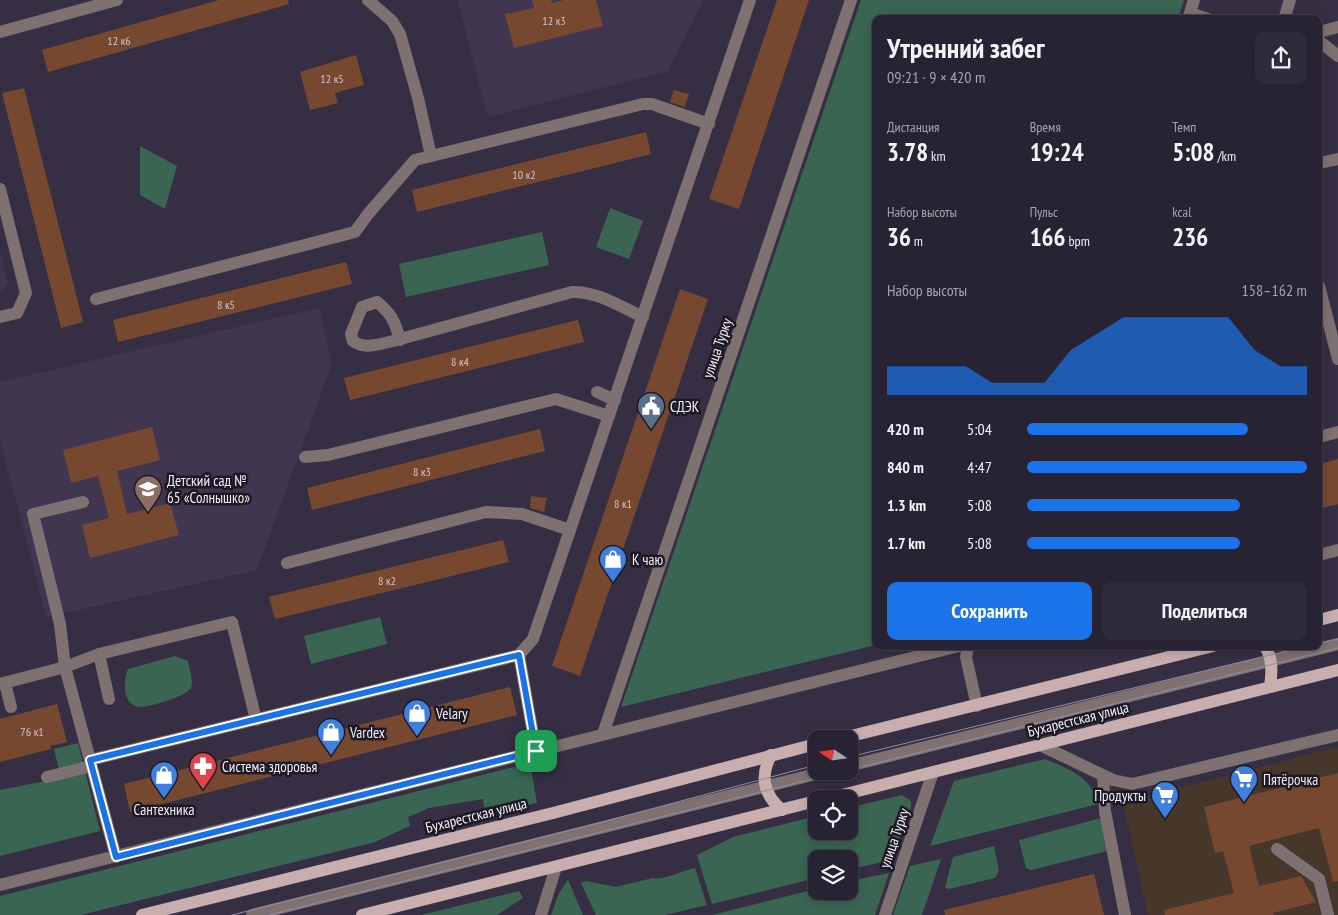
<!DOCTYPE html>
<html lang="ru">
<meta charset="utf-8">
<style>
body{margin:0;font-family:"PT Sans Narrow",sans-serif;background:#302b3a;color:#f1f3f6;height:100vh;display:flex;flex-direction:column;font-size:19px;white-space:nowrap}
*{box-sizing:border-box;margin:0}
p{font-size:16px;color:#a5a4ac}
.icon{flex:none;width:28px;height:28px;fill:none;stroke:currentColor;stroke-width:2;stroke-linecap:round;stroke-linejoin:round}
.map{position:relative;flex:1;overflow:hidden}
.side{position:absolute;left:872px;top:15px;width:450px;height:635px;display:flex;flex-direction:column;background:#282332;border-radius:10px;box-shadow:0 2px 12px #0003,0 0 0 1px #44404d}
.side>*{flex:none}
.needle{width:32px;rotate:283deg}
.tools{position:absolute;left:808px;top:730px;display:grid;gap:10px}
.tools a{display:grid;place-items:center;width:50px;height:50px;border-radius:10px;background:#282332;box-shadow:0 2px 12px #0003,0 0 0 1px #44404d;font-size:25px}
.pin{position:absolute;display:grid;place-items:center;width:42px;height:42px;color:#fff;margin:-21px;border-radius:10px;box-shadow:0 2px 8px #0006}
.round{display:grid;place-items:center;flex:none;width:52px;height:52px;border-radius:10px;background:#302b3a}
.headline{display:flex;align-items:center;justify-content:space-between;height:85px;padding:0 15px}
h1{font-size:28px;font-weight:800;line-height:38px}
.figures{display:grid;grid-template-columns:repeat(3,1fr);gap:8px;height:85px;padding:5px 15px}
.figures div{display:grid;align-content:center}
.figures b{font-size:25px;font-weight:800}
.figures small{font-size:14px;font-weight:400}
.figures p{font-size:14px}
.chart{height:140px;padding:10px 15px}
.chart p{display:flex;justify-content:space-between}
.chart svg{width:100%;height:90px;margin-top:5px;fill:#1a73e8;opacity:.7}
.action{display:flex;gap:10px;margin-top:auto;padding:10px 15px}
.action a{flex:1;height:58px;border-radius:10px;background:#1a73e8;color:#fff;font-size:20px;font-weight:800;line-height:58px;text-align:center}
.action a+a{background:#302b3a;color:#f1f3f6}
ul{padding:0 15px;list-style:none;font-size:16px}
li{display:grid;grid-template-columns:80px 60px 1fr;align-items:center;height:38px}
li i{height:12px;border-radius:6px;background:#1a73e8}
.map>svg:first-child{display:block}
</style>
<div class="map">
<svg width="1338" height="915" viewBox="0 0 1338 915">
<rect width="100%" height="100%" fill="#362f43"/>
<polygon fill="#46372a" points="1338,747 1338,915 1148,915 1123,802"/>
<g fill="#403650">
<polygon points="458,0 703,0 668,71 488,117"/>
<polygon points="0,251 8,284 0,293"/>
<polygon points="319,308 332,364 257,570 46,617 0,439 0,382"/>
</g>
<g fill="#3a6552">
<polygon points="861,0 1184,0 1178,19 876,19 876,645 621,707"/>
<polygon points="140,146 177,166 165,209 140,195"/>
<polygon points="610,208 643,221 629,259 596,247"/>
<polygon points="542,232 549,265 406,297 399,264"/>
<polygon points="380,617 387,644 311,664 304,636"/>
<path d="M 175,656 L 188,661 C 189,669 194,680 191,688 C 187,696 150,707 140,707 C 122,706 123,680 128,669 Z"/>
<polygon points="78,743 100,831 0,856 0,790 61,778 54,749"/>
<path d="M 1045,759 C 1070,770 1091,776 1098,804 L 930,846 L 954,781 Z"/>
<polygon points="530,763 537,803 523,806 484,807 483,799 429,808 408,817 410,826 375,842 81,915 0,915 0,896"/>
<polygon points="902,795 911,801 911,807 894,859 849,870 849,859 816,859 816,878 712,904 697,855 733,837 816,816 816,831 849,831 849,808"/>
<polygon points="1101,818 1107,851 1031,870 1026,868 1019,840"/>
<polygon points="994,846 999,871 995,878 949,889 945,888 953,857"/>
<polygon points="941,859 922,915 893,915 910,866"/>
<path d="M 695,868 L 707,905 L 665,915 L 596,915 L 581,883 L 586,881 L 616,887 L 653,878 C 662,881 684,870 695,868 Z"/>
<polygon points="889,873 875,915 712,915 816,889 816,891 849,891 849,881"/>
<polygon points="568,880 583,915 551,915 559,893"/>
<polygon points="519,891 523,898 497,915 421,915"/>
</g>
<g fill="#774830">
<polygon points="219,0 288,0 289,4 48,72 42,50"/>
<polygon points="532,0 551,0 552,3 564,0 596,0 603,26 514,48 505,14 534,8"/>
<polygon points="777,0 809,0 739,209 709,199"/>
<polygon points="356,55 364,85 335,93 338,103 310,110 300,72"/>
<polygon points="24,88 83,322 61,328 2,93"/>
<polygon points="674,90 689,94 685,107 670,102"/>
<polygon points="646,132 651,154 417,212 412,190"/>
<polygon points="346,262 352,284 118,342 113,320"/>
<polygon points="680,289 708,299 580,676 552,666"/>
<polygon points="578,320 584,342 350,400 344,378"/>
<polygon points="152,427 160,460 117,471 127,514 170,503 179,535 90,558 82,525 109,518 98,476 71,483 63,450"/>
<polygon points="540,429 545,451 312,510 307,488"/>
<polygon points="1338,459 1338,504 1319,509 1319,464"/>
<polygon points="531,496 547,498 544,512 530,508"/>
<polygon points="503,540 509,562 275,619 269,597"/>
<polygon points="510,687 517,715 130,812 124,784"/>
<polygon points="57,704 67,742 50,746 51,749 0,762 0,719"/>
<polygon points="1338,773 1338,881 1333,882 1319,828 1249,846 1259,886 1301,876 1316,902 1273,913 1273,915 1165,915 1164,910 1234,893 1223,851 1215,853 1204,807"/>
<polygon points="1094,874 1104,915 945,915 944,910"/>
</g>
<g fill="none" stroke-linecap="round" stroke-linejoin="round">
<g stroke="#7e7171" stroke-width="12">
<polyline points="368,0 392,21 400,34 418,98 431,156"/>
<polyline points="1190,13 1208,19"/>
<polyline points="1188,19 1194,0"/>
<polyline points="1284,19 1290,0"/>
<polyline points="0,32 117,0"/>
<polyline points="1319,32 1338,27"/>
<polyline points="1319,41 1338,56"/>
<polyline points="1319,163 1338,159"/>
<polyline points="0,189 26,293 17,313 0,317"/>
<polyline points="1319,286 1338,359"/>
<polyline points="96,299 355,232 368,214 415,160 643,104 652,104 709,124"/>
<path d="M 400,340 C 395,322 392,314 377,302 L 362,307 L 351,334 L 353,341 C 365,350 379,344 393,341 L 572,292 C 597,291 621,307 643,317"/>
<polyline points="597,392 615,400"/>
<polyline points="1319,437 1338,432"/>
<polyline points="305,457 328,455 556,399 609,416"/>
<polyline points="83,502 33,514 60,624 65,667 116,857"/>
<polyline points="1319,555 1338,550"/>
<polyline points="287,563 486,512 522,514 570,530"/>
<polyline points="968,646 966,657 977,706"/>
<polyline points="519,655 536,751"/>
<polyline points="5,683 11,707"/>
<polyline points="0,684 65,667 99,654"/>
<polyline points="109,699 99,654 232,622 256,720"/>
<polyline points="603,734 851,0"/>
<polyline points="1040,745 1113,780 1132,784 1338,735"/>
<polyline points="90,760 519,655 533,639 750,0"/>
<polyline points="849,766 1338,644"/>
<polyline points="1103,776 1105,811 1125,915"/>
<polyline points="47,777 91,766"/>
<polyline points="1277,849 1319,879 1328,915"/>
<polyline points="0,885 959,646"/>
<polyline points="252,915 828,771"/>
<polyline points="541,915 556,867"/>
<polyline points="885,915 933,772"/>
</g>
<g stroke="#c9aeaf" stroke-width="12">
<polyline points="1319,620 1338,615"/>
<path d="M 1265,646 C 1273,660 1272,671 1270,687"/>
<polyline points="839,739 1213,646"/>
<path d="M 771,755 C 760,776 763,794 782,810"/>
<polyline points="826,799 1338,670"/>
<polyline points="142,915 553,813 816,744"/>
<polyline points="362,915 816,801"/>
</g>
<g stroke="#938d9e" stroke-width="1">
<polyline points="1319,643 1338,639"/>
<polyline points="849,757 1307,646"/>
<polyline points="849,770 1338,648"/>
<polyline points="232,915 591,825 816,765"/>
<polyline points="269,915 844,771"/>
</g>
</g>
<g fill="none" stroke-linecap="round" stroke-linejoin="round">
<g stroke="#fff" stroke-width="10">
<polygon id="route" points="519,655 536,751 116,857 90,760"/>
</g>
<use href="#route" stroke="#1a73e8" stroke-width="6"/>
</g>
<defs>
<g id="civic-pin" transform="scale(1.4375)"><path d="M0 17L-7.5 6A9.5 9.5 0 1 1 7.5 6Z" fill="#5c6f8a" stroke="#1c1922"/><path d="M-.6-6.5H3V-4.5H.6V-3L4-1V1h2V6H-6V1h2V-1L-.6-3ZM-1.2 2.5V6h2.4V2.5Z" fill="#fff"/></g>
<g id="school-pin" transform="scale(1.4375)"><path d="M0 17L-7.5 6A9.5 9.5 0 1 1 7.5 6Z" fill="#8d6e63" stroke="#1c1922"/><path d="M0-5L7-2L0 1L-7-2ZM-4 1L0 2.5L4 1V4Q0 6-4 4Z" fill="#fff"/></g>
<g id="shop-pin" transform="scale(1.4375)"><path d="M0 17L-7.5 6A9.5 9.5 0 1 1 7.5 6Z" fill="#3f7fe0" stroke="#1c1922"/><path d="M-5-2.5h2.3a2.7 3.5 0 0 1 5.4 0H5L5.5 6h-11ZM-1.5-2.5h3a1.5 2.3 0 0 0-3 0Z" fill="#fff"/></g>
<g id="pharmacy-pin" transform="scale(1.4375)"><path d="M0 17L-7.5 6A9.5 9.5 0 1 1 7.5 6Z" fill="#e0444e" stroke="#1c1922"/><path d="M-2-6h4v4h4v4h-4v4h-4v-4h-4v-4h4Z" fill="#fff"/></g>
<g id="supermarket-pin" transform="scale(1.4375)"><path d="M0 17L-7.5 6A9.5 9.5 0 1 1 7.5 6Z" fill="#3f7fe0" stroke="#1c1922"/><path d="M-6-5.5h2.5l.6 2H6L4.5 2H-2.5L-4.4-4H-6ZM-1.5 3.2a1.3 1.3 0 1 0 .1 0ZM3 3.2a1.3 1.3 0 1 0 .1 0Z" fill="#fff"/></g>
</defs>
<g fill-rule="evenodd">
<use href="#civic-pin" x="651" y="406"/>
<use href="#school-pin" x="148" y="489"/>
<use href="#shop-pin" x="613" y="559"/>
<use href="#shop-pin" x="417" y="713"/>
<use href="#shop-pin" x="331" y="732"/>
<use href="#pharmacy-pin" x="203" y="766"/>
<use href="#shop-pin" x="164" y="775"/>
<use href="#supermarket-pin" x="1244" y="779"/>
<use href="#supermarket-pin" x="1165" y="795"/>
</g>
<g text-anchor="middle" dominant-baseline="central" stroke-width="5" stroke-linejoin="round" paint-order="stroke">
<g font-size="12" fill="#d3c4c8">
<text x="554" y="20">12 к3</text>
<text x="119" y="40">12 к6</text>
<text x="332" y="78">12 к5</text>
<text x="524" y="174">10 к2</text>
<text x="226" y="304">8 к5</text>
<text x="460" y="361">8 к4</text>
<text x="422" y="471">8 к3</text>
<text x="623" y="503">8 к1</text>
<text x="387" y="580">8 к2</text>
<text x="32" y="731">76 к1</text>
</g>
<g font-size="15" fill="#f2eefb" stroke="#1c1922">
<text transform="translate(717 348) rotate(-71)">улица Турку</text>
<text transform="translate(1078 719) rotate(-14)">Бухарестская улица</text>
<text transform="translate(476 815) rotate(-14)">Бухарестская улица</text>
<text transform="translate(894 838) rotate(-71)">улица Турку</text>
</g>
<g font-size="15" fill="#f2eefb" stroke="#1c1922" text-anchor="start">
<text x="670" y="406">СДЭК</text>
<text x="167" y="480">Детский сад №<tspan x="167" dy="17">65 «Солнышко»</tspan></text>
<text x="632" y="559">К чаю</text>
<text x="436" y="713">Velary</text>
<text x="350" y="732">Vardex</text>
<text x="222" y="766">Система здоровья</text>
<text x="1263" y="779">Пятёрочка</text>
<text x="1146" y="795" text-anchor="end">Продукты</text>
<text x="164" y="809" text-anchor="middle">Сантехника</text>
</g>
</g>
</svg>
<div class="tools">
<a><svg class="needle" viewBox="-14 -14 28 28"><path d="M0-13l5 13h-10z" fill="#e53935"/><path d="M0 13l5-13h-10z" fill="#a5a4ac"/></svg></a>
<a><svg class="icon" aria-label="locate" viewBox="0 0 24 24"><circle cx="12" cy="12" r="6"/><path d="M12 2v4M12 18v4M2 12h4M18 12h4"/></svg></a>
<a><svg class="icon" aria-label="layers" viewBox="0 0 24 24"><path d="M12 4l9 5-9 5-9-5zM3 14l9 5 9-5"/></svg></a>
</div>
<div class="pin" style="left:536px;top:751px;background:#1e9e55"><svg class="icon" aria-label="arrive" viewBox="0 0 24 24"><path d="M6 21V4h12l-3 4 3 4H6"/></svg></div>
<section class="side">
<div class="headline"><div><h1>Утренний забег</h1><p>09:21 · 9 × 420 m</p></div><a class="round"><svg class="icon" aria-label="share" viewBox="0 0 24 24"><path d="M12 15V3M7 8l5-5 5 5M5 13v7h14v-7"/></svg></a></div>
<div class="figures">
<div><p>Дистанция</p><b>3.78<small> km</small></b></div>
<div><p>Время</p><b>19:24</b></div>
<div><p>Темп</p><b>5:08<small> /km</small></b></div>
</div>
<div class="figures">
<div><p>Набор высоты</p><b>36<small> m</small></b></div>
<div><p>Пульс</p><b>166<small> bpm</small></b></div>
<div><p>kcal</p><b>236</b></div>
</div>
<div class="chart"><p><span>Набор высоты</span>158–162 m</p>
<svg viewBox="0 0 160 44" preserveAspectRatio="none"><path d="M0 44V30L10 30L20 30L30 30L40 38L50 38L60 38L70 22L80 14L90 6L100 6L110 6L120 6L130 6L140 22L150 30L160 30V44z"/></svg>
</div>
<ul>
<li><b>420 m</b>5:04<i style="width:79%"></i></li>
<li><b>840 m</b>4:47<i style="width:100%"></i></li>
<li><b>1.3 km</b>5:08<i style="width:76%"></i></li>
<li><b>1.7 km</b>5:08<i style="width:76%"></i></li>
</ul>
<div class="action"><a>Сохранить</a><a>Поделиться</a></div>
</section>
</div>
